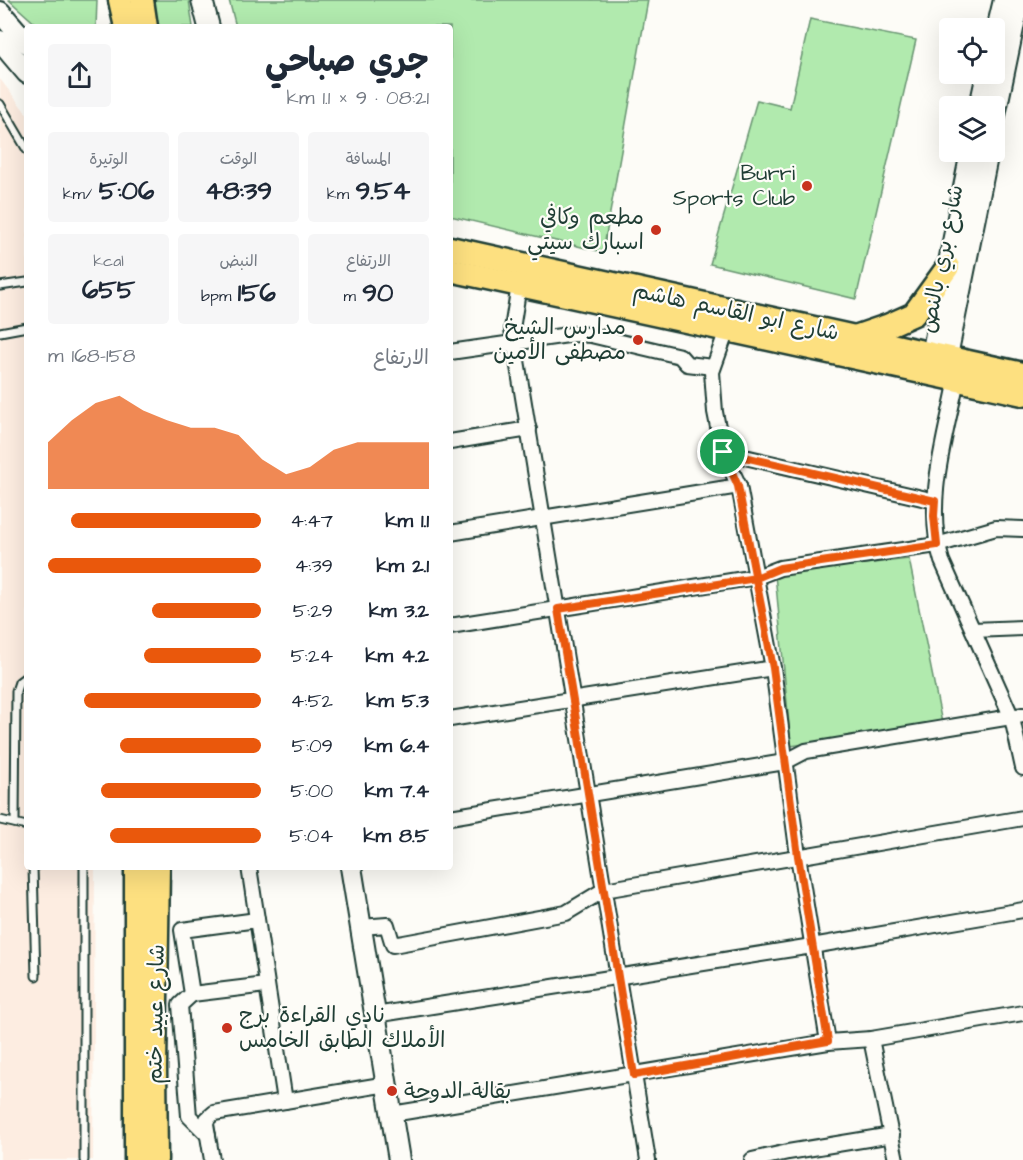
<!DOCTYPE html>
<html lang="ar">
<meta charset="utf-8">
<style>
body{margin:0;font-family:"Architects Daughter","Playpen Sans Arabic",sans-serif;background:#f6f6f7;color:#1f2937;direction:rtl;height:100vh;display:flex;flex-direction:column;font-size:22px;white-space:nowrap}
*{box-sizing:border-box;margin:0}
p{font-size:20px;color:#747a83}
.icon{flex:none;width:33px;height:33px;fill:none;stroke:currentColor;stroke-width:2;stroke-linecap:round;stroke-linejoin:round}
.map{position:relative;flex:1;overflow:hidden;direction:ltr}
.sheet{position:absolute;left:24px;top:24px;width:429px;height:846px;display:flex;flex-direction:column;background:#fff;border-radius:6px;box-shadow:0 6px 24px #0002;direction:rtl}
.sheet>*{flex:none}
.controls{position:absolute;left:939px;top:18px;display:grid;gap:12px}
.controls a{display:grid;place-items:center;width:66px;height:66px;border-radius:6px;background:#fff;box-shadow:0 6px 24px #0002;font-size:30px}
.pin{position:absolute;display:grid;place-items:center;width:51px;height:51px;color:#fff;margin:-26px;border:3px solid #fff;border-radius:50%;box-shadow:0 2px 6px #0007}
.round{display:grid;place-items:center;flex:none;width:63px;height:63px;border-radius:6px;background:#f6f6f7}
.overview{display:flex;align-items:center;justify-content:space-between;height:102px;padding:0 24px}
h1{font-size:33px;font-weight:700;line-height:45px}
.figures{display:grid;grid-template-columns:repeat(3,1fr);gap:9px;height:102px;padding:6px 24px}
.figures div{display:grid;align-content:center;border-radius:6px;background:#f6f6f7;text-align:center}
.figures b{font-size:26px;font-weight:700}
.figures small{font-size:16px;font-weight:400}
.figures p{font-size:16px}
.chart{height:168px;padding:12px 24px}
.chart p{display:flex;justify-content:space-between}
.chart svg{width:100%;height:108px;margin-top:6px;fill:#ea580c;opacity:.7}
ul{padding:0 24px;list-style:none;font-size:20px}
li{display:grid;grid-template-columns:96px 72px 1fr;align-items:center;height:45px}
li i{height:15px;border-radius:8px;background:#ea580c}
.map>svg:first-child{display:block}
</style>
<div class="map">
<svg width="1023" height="1160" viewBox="0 0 1023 1160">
<rect width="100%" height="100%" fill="#fdfcf7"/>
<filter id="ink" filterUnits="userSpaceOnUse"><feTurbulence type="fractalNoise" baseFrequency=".0167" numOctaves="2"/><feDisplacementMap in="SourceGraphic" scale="12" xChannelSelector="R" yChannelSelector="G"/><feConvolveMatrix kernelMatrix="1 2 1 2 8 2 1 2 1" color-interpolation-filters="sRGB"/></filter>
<g filter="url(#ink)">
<polygon fill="#fdede1" points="0,79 27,114 27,867 95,867 93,1160 0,1160"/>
<g fill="#b1eaae" stroke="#689471" stroke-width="1.5">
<polygon points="9,0 97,0 96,27 39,27"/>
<polygon points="151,0 189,0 193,27 155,27"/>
<polygon points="229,0 648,0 603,252 450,216 450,27 236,27"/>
<polygon points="810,19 916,40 856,299 710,264 757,100 790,108"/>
<polygon points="909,559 942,723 791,746 775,574"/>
</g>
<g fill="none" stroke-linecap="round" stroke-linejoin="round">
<g stroke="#1f3d34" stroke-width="11">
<g id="lane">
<polyline points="0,104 27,150"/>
<polyline points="0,286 27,282"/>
<polyline points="0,332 27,327"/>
<polyline points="0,820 27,826"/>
<polyline points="15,823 16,691 19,682 27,676"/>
<polyline points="33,867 36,976"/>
<polyline points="84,867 84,1160"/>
</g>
</g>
<g stroke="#1f3d34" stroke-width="18">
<g id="street">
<polyline points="519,285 512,329 513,336 648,1160"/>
<polyline points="727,330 712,372 715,412 723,452 739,486 773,668 798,856 828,1042"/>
<polyline points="450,352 575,334 591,335 680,356 687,364 713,367"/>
<path d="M 958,374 C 947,433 923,502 942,561 L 1012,718 L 1023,768"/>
<polyline points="450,442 529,429"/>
<polyline points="723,452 935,501"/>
<polyline points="450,533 739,486"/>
<polyline points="450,626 756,577 780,568 937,545 996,528 1023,529"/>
<polyline points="973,630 1023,628"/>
<polyline points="450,719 773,668"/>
<polyline points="450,817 785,762 806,751 1023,715"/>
<polyline points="249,867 285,1101"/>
<polyline points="361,927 387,925 393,945 566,913 604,890 1023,818"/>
<polyline points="192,994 266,985"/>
<polyline points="375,1015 812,946 1023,910"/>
<polyline points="871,1039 896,1160"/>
<polyline points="392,1114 828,1042 871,1039 1023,1013"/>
<polyline points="208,1135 189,1116 180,1005 192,994 182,930 257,920"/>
<polyline points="212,1160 206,1124 207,1119 214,1113 387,1084"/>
<polyline points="752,1160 788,1152 892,1135"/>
</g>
</g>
<g stroke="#1f3d34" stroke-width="24">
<g id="secondary">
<polyline points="202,0 209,27"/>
<polyline points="0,12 27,43"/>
<polyline points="0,41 27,73"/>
<polyline points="994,42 1004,0"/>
<polyline points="980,106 987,74"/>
<polyline points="994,120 1019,0"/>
<polyline points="930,367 948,267 971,152"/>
<polyline points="944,371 988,152"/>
<polyline points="351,867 399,1160"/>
</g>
</g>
<g stroke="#1f3d34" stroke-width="27">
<g id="primary">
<polyline points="120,0 126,27"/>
<polyline points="142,0 146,27"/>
<polyline points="450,248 1023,374"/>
<polyline points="450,270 1023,394"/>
<polyline points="855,337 887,326 914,314 948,267"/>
<polyline points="136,1160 136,867"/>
<polyline points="156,1160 155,1067 158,867"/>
</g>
</g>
<use href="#lane" stroke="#fdfcf7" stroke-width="7"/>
<use href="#street" stroke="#fdfcf7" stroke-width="14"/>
<use href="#secondary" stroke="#fdfcf7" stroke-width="20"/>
<use href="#primary" stroke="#fde080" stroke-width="22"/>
</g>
</g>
<g fill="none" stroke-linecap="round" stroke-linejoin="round" filter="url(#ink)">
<g stroke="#fff" stroke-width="12">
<polyline id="route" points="723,452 738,486 773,668 798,856 828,1041 634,1075 558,609 756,578 780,568 937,545 934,516 935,501 723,452"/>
</g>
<use href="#route" stroke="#ea580c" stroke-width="8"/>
</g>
<g fill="#c8321e" stroke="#fdfcf7" stroke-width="2">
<circle cx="807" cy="186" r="6"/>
<circle cx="656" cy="230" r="6"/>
<circle cx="638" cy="340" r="6"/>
<circle cx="227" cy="1028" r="6"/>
<circle cx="392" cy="1091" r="6"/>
</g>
<g text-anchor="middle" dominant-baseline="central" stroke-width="4.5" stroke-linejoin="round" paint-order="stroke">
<g font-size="22" fill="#1f3d34" stroke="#fdfcf7" text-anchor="end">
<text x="795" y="173">Burri<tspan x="795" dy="25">Sports Club</tspan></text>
<text x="644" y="217">مطعم وكافي<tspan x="644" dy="25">اسبارك سيتي</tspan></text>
<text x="626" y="327">مدارس الشيخ<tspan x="626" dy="25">مصطفى الأمين</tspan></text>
<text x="239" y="1015" text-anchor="start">نادي القراءة برج<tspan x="239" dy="25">الأملاك الطابق الخامس</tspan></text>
<text x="404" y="1091" text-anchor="start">بقالة الدوحة</text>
</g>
<g font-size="22" fill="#1f3d34" stroke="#fdfcf7">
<text transform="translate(942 259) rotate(-79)">شارع بري بالنص</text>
<text transform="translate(736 312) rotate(12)">شارع ابو القاسم هاشم</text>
<text transform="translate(156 1014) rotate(-89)">شارع عبيد ختم</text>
</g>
</g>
</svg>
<div class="controls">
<a><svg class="icon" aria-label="locate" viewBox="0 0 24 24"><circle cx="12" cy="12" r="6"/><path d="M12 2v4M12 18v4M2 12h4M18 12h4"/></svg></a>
<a><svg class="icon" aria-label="layers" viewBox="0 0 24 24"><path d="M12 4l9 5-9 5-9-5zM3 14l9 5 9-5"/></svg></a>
</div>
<div class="pin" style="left:723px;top:452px;background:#1e9e55"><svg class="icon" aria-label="arrive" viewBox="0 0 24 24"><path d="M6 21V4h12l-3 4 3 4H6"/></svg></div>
<section class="sheet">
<div class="overview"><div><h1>جري صباحي</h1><p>08:21 · 9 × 1.1 km</p></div><a class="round"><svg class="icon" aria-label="share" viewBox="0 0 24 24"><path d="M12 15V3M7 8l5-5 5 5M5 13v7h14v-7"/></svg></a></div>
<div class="figures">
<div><p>المسافة</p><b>9.54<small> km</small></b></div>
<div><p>الوقت</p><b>48:39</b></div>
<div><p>الوتيرة</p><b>5:06<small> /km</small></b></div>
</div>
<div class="figures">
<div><p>الارتفاع</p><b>90<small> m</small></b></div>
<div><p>النبض</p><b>156<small> bpm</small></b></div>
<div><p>kcal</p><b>655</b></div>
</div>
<div class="chart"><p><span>الارتفاع</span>158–168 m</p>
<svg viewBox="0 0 160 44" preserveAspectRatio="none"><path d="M0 44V25L10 16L20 9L30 6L40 12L50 16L60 19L70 19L80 22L90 32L100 38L110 35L120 28L130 25L140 25L150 25L160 25V44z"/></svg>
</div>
<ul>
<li><b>1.1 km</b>4:47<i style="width:89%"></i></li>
<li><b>2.1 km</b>4:39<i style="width:100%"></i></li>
<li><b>3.2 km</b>5:29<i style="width:51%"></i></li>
<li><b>4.2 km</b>5:24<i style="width:55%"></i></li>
<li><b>5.3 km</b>4:52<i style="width:83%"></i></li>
<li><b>6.4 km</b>5:09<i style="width:66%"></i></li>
<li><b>7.4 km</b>5:00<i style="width:75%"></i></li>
<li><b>8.5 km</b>5:04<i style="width:71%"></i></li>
</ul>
</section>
</div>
